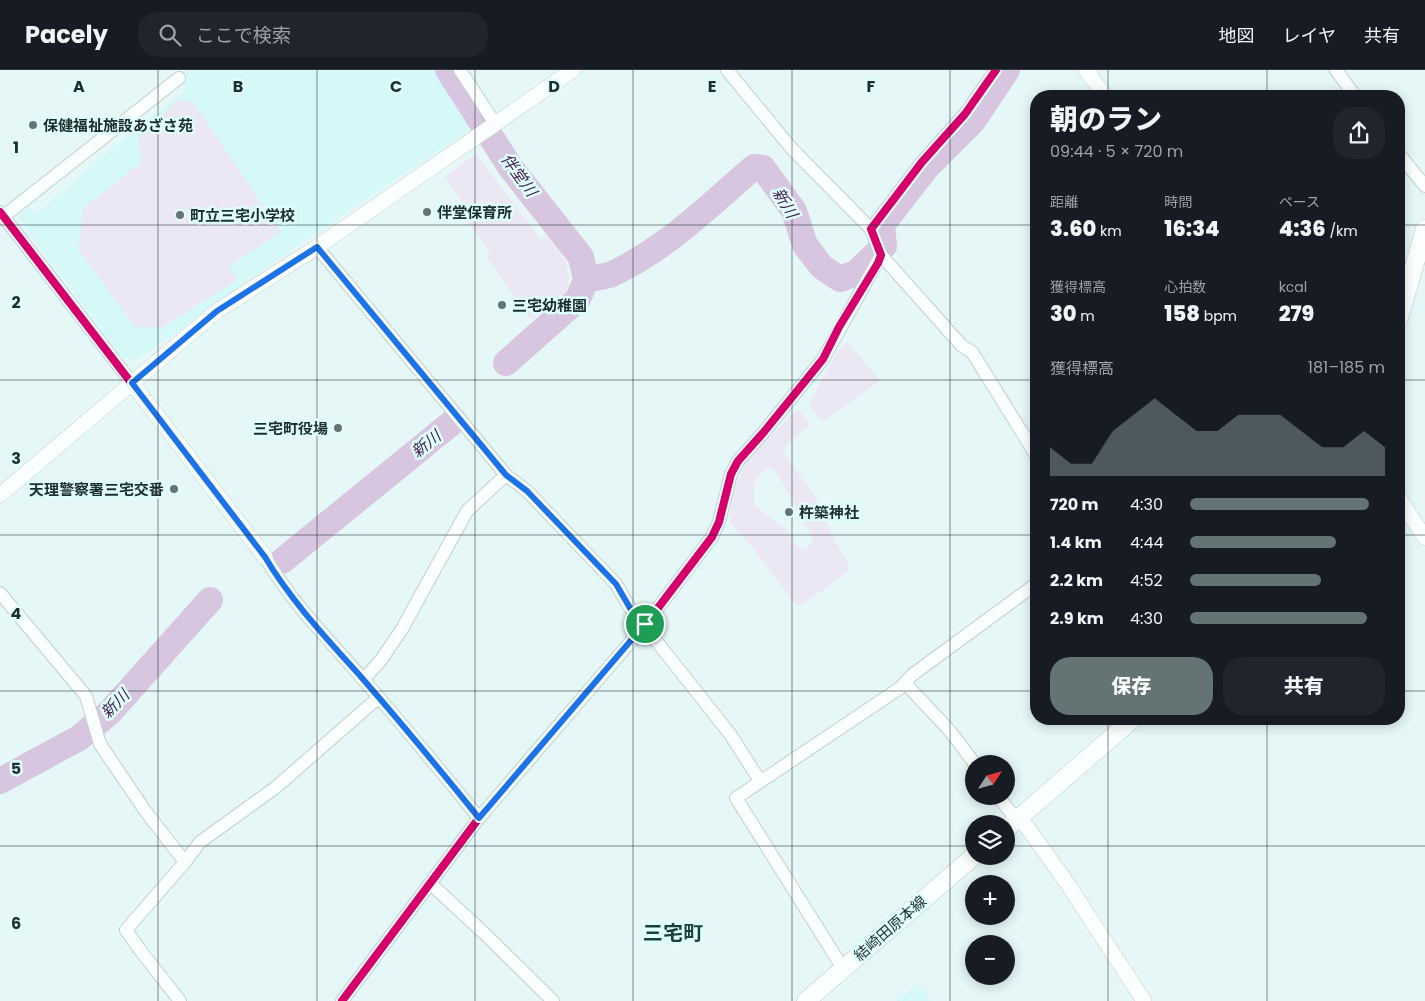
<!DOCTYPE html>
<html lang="ja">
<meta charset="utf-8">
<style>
body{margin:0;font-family:Poppins,"Noto Sans JP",sans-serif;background:#20242c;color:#f1f3f6;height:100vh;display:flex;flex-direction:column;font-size:19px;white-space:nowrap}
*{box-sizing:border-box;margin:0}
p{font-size:16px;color:#9ea1a6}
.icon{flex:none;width:28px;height:28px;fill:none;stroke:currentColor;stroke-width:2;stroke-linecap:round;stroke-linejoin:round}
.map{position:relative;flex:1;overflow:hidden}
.details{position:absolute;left:1030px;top:20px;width:375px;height:635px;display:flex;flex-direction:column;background:#171b24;border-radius:20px;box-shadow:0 2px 12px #0003}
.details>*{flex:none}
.needle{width:32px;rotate:54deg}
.controls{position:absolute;left:965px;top:685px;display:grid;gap:10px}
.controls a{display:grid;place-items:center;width:50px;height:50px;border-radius:50%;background:#171b24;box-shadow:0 2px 12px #0003;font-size:25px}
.pin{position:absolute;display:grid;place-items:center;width:42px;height:42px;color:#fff;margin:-21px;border:2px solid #fff;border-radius:50%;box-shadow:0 1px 5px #0007}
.round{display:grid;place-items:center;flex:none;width:52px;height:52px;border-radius:20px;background:#20242c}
.head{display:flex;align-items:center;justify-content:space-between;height:85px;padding:0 20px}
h1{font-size:28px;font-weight:800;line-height:38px}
.figures{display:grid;grid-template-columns:repeat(3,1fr);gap:8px;height:85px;padding:5px 20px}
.figures div{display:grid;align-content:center}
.figures b{font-size:21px;font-weight:800}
.figures small{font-size:14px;font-weight:400}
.figures p{font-size:14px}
.chart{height:140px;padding:10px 20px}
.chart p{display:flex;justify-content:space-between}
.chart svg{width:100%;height:90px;margin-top:5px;fill:#647474;opacity:.7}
.button{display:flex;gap:10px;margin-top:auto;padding:10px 20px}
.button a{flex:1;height:58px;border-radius:20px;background:#647474;color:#fff;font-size:20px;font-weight:800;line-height:58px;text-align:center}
.button a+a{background:#20242c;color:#f1f3f6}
ul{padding:0 20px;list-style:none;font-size:16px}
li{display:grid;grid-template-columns:80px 60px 1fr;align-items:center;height:38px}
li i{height:12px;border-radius:6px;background:#647474}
header{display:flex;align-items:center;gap:30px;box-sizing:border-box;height:70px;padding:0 25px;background:#171b24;border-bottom:1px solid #363941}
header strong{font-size:24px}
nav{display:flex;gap:28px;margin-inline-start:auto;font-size:18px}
.search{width:350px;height:45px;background:#20242c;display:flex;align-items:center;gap:12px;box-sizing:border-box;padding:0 18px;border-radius:20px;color:#9ea1a6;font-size:19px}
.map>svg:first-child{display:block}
</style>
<header>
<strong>Pacely</strong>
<div class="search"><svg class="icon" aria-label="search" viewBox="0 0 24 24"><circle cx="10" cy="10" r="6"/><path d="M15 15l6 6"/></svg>ここで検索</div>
<nav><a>地図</a><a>レイヤ</a><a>共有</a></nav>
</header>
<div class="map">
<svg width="1425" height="931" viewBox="0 0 1425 931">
<rect width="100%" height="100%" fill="#e6f7f7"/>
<g fill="#d5f9f8">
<polygon points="189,0 434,0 472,58 305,170 136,290 123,288 17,146 29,136 36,144 140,55 183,23 185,3"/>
<polygon points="918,914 931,931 897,931"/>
</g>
<g fill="#ece7f5" fill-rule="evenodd">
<polygon points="178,30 194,33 281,162 229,196 237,210 163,257 135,257 78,179 84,137 141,93 139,67"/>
<polygon points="476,84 541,170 547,166 565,190 569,208 566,221 531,250 486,186 491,183 467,151 473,147 445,107"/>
<polygon points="848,272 880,311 822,352 809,334 839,279"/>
<path d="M 798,339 L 810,354 L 784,378 L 785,384 L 817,430 L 835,471 L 849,495 L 849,500 L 826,518 L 800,535 L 794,533 L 753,478 L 734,457 L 731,452 L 730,441 L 731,430 L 745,391 ZM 768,398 L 773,399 L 780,408 L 812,467 L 812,473 L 805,480 L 797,477 L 785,458 L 771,449 L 754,434 C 753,417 753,408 768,398 Z"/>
</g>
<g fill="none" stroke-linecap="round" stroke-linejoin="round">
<g stroke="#d8c6e1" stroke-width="26">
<polyline points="448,0 511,98 581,187 586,210"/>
<path d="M 586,210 C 594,208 604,207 612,204 C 667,178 709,136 754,97 L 763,98 L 794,141 L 805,175 L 822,197 L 840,209 L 856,203 L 884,176 L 882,155 L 926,98 L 973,51 L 1007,0"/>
<polyline points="506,293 578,229 586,210"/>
<polyline points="282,491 454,351"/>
<polyline points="0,711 79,668 109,643 210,530"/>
</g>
<g stroke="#c1d0d0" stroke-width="14">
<g id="minor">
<polyline points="460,0 496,55"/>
<polyline points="727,0 792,79 871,159 881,185 962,276 972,282 1036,385"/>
<polyline points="1336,0 1355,26"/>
<polyline points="1399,84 1425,116"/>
<polyline points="0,142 132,313"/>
<polyline points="4,146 179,8"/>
<polyline points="871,159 922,92 965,44 996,0"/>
<polyline points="317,177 506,405 527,421 616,514 630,538 730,664 760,711"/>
<path d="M 265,487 C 291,532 329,570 362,608 C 402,654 441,701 479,748"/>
<polyline points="0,523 86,626 100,674 146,742 185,792"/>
<polyline points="363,610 381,590 402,559 467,441 506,405"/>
<polyline points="905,613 950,661 975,694"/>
<polyline points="998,726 1012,744 1020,747"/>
<polyline points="431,814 486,865 553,931"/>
<polyline points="841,901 839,892 736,728 900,618 912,605 1036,514"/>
<polyline points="180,931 140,880 126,860 185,792 200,772 275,718 378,628"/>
<polyline points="342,931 479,748 645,555 712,467 719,452 731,404 738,391 763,363 823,289 881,185"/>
</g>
</g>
<g stroke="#c1d0d0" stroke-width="16">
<g id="tertiary">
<polyline points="1086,0 1105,26"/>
<polyline points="132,313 265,487"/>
<polyline points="0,425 217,241 317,177 573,0"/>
<polyline points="1399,428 1425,468"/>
<polyline points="1020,747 1067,813 1144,931"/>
</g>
</g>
<g stroke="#c1d0d0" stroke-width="19">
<g id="secondary">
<polyline points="1399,248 1425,159"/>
<polyline points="1006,759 1133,649"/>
<polyline points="806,931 974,786"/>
</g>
</g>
<use href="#minor" stroke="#fbfefe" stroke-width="12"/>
<use href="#tertiary" stroke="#fbfefe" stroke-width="15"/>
<use href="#secondary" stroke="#fbfefe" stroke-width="18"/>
<g stroke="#defffd" stroke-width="11">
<g id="cycleway">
<path d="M 0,142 L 265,487 C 291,532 329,570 362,608 C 402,654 441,701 479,748"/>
<polyline points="342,931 479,748 645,555 712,467 719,452 731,404 738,391 763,363 823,289 839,257 878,193 881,185 871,159 922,92 965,44 996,0"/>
</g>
</g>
<use href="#cycleway" stroke="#d6006c" stroke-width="8"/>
</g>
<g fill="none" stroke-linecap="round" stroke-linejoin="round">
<g stroke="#fff" stroke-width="10">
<path id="route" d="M 317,177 L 506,405 L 527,421 L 616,514 L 630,538 L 645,554 L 479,748 C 441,701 402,654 362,608 C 328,570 291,531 265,487 L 132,313 L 217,241 Z"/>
</g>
<use href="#route" stroke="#1a73e8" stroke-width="6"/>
</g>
<path fill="none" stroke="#1e2d2d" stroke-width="1" stroke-opacity="0.55" d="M 158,0 L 158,931M 317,0 L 317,931M 475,0 L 475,931M 633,0 L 633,931M 792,0 L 792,931M 950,0 L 950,931M 1108,0 L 1108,26M 1267,0 L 1267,26M 0,155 L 1036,155M 1399,155 L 1425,155M 0,310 L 1036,310M 1399,310 L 1425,310M 0,465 L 1036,465M 1399,465 L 1425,465M 0,621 L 1036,621M 1399,621 L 1425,621M 1108,649 L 1108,931M 1267,649 L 1267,931M 0,776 L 974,776M 1006,776 L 1425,776"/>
<g fill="#647474" stroke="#defffd" stroke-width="2">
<circle cx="33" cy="55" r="5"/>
<circle cx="427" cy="142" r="5"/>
<circle cx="180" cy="145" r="5"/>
<circle cx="502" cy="235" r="5"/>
<circle cx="338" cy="358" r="5"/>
<circle cx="174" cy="419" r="5"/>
<circle cx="789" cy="442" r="5"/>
</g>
<g text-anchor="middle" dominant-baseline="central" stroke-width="5" stroke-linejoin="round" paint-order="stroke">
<g font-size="15" font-weight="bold" fill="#1e2d2d" stroke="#defffd" text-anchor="start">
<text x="43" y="55">保健福祉施設あざさ苑</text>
<text x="437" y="142">伴堂保育所</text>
<text x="190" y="145">町立三宅小学校</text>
<text x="512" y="235">三宅幼稚園</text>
<text x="328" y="358" text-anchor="end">三宅町役場</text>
<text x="164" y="419" text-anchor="end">天理警察署三宅交番</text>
<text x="799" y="442">杵築神社</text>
</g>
<g font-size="15" fill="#1e2d2d" stroke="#defffd">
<text transform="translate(890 858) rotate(-41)">結崎田原本線</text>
</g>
<g font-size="16" font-style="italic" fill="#4a2152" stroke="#defffd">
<text transform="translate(519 105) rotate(54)">伴堂川</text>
<text transform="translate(785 133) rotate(59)">新川</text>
<text transform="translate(426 374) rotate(-39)">新川</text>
<text transform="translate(115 634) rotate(-46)">新川</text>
</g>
<g font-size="20" font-weight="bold" fill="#1a3f3e" stroke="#defffd">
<text x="673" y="863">三宅町</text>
</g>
</g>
<g font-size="16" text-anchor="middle" font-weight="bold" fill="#1e2d2d" stroke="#defffd" stroke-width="5" stroke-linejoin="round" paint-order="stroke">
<text x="79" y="22">A</text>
<text x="238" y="22">B</text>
<text x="396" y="22">C</text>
<text x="554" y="22">D</text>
<text x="712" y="22">E</text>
<text x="871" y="22">F</text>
<text x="16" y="83">1</text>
<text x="16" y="238">2</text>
<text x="16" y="394">3</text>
<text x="16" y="549">4</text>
<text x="16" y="704">5</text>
<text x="16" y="859">6</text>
</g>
</svg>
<div class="controls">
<a><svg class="needle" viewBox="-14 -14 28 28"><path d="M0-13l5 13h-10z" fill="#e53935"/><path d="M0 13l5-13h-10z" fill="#9ea1a6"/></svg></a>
<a><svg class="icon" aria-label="layers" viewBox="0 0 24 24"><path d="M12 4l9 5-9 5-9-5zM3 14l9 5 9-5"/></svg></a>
<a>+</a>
<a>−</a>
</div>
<div class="pin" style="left:645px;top:554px;background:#1e9e55"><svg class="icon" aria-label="arrive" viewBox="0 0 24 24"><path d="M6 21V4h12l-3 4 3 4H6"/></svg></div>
<section class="details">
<div class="head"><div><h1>朝のラン</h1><p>09:44 · 5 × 720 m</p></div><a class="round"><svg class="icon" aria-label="share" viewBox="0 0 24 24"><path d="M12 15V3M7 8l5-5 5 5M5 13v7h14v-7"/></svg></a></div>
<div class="figures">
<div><p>距離</p><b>3.60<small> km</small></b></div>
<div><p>時間</p><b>16:34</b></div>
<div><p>ペース</p><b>4:36<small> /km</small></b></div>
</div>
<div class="figures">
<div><p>獲得標高</p><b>30<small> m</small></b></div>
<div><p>心拍数</p><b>158<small> bpm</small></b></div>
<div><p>kcal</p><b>279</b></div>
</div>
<div class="chart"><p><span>獲得標高</span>181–185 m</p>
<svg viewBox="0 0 160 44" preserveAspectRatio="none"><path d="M0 44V30L10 38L20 38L30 22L40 14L50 6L60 14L70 22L80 22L90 14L100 14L110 14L120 22L130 30L140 30L150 22L160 30V44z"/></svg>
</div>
<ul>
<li><b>720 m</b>4:30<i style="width:92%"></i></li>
<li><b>1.4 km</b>4:44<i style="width:75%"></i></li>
<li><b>2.2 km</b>4:52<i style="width:67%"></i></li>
<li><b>2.9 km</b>4:30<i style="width:91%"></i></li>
</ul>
<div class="button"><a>保存</a><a>共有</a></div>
</section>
</div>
